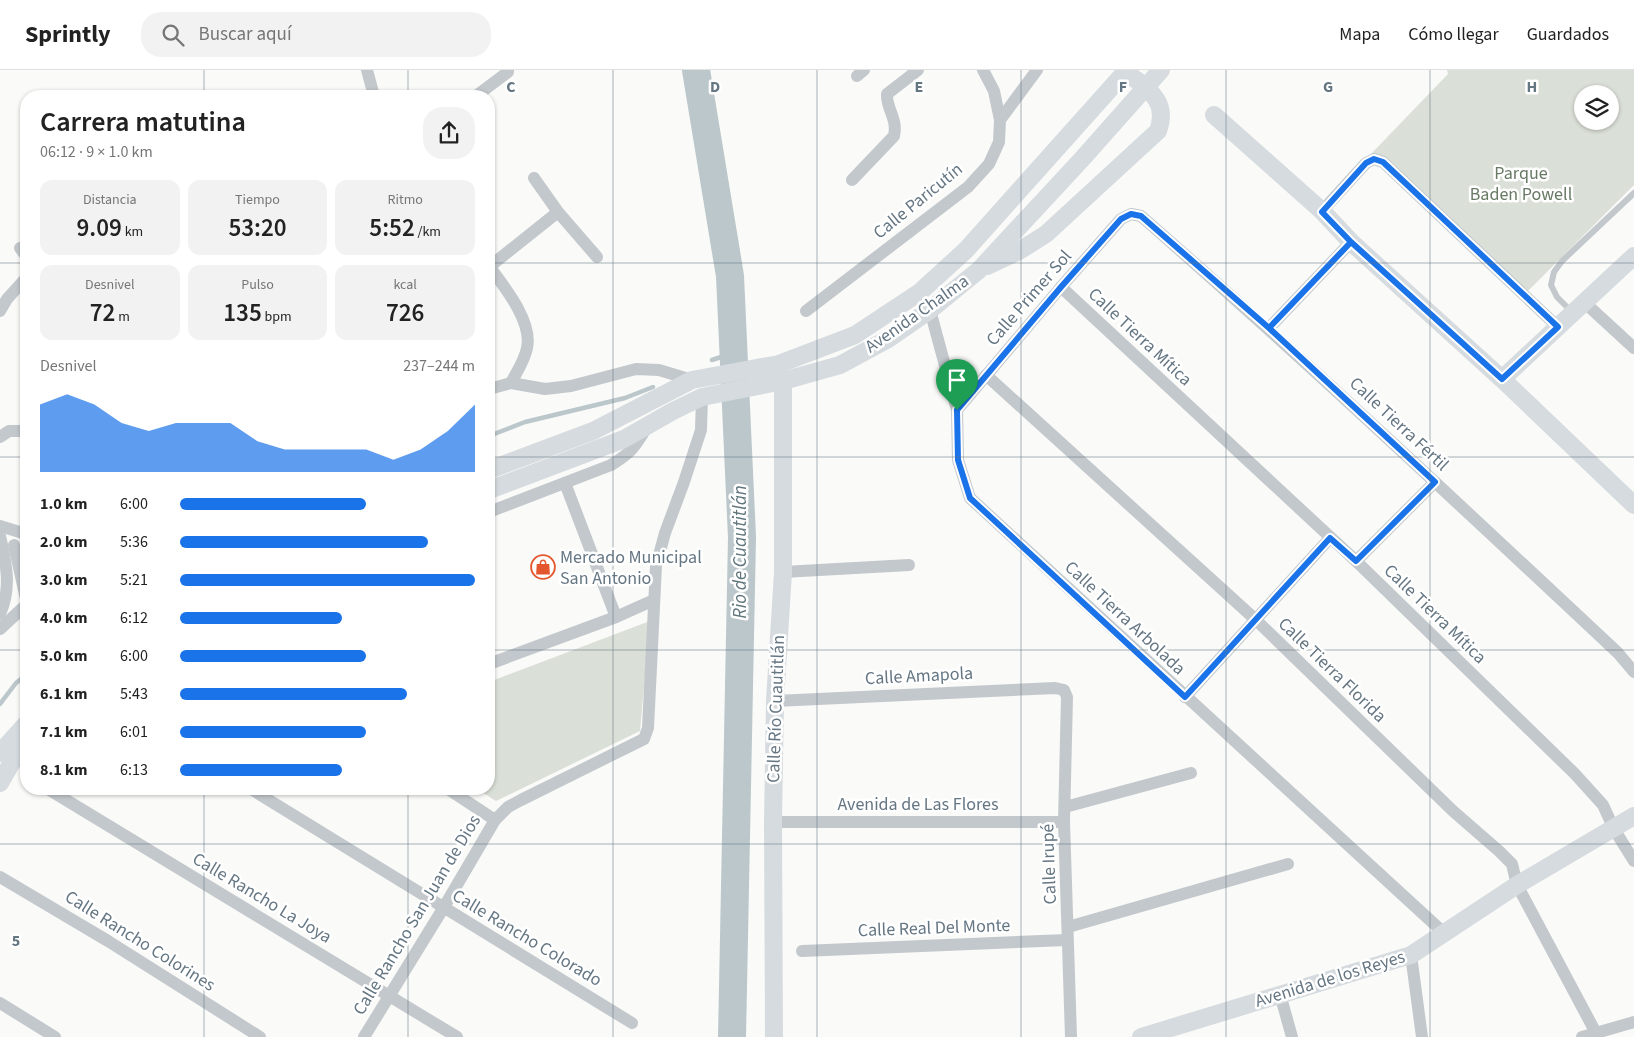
<!DOCTYPE html>
<html lang="es">
<meta charset="utf-8">
<style>
body{margin:0;font-family:"Source Sans 3",sans-serif;background:#f2f2f2;color:#222;height:100vh;display:flex;flex-direction:column;font-size:19px;white-space:nowrap}
*{box-sizing:border-box;margin:0}
p{font-size:16px;color:#767676}
.icon{flex:none;width:28px;height:28px;fill:none;stroke:currentColor;stroke-width:2;stroke-linecap:round;stroke-linejoin:round}
.map{position:relative;flex:1;overflow:hidden}
.side{position:absolute;left:20px;top:20px;width:475px;height:705px;display:flex;flex-direction:column;background:#fff;border-radius:20px;box-shadow:0 1px 4px #0004}
.side>*{flex:none}
.controls{position:absolute;left:1574px;top:15px;display:grid;gap:10px}
.controls a{display:grid;place-items:center;width:45px;height:45px;border-radius:50%;background:#fff;box-shadow:0 1px 4px #0004;font-size:25px}
.pin{position:absolute;display:grid;place-items:center;width:42px;height:42px;color:#fff;margin:-51px -21px;border-radius:50% 50% 50% 0;rotate:-45deg;box-shadow:0 0 5px #0007}
.pin .icon{rotate:45deg}
.round{display:grid;place-items:center;flex:none;width:52px;height:52px;border-radius:20px;background:#f2f2f2}
.overview{display:flex;align-items:center;justify-content:space-between;height:85px;padding:0 20px}
h1{font-size:28px;font-weight:600;line-height:38px}
.stats{display:grid;grid-template-columns:repeat(3,1fr);gap:8px;height:85px;padding:5px 20px}
.stats div{display:grid;align-content:center;border-radius:12px;background:#f2f2f2;text-align:center}
.stats b{font-size:25px;font-weight:600}
.stats small{font-size:14px;font-weight:400}
.stats p{font-size:14px}
.chart{height:140px;padding:10px 20px}
.chart p{display:flex;justify-content:space-between}
.chart svg{width:100%;height:90px;margin-top:5px;fill:#1a73e8;opacity:.7}
ul{padding:0 20px;list-style:none;font-size:16px}
li{display:grid;grid-template-columns:80px 60px 1fr;align-items:center;height:38px}
li i{height:12px;border-radius:6px;background:#1a73e8}
header{display:flex;align-items:center;gap:30px;box-sizing:border-box;height:70px;padding:0 25px;background:#fff;border-bottom:1px solid #e0e0e0}
header strong{font-size:24px}
nav{display:flex;gap:28px;margin-inline-start:auto;font-size:18px}
.search{width:350px;height:45px;background:#f2f2f2;display:flex;align-items:center;gap:12px;box-sizing:border-box;padding:0 18px;border-radius:20px;color:#767676;font-size:19px}
.map>svg:first-child{display:block}
</style>
<header>
<strong>Sprintly</strong>
<div class="search"><svg class="icon" aria-label="search" viewBox="0 0 24 24"><circle cx="10" cy="10" r="6"/><path d="M15 15l6 6"/></svg>Buscar aquí</div>
<nav><a>Mapa</a><a>Cómo llegar</a><a>Guardados</a></nav>
</header>
<div class="map">
<svg width="1634" height="967" viewBox="0 0 1634 967">
<rect width="100%" height="100%" fill="#fafaf8"/>
<g fill="#dadfd7" fill-rule="evenodd">
<path d="M 1447,0 L 1634,0 L 1634,115 L 1524,225 L 1370,85 L 1448,4 ZM 1582,24 L 1610,24 L 1610,51 L 1582,51 Z"/>
<polygon points="650,551 640,661 496,731 477,719 489,719 489,612"/>
</g>
<g fill="none" stroke-linecap="round" stroke-linejoin="round">
<g stroke="#bbc7cb" stroke-width="4.5">
<polyline points="712,290 733,283"/>
<polyline points="489,366 525,352 625,328 653,317"/>
<polyline points="0,634 16,613 26,605"/>
</g>
<polyline stroke="#bbc7cb" stroke-width="28" points="696,0 730,206 742,467 732,967"/>
<polyline stroke="#c3c8cc" stroke-width="6" points="1572,242 1557,227 1551,215 1554,202 1562,191 1634,123"/>
<g stroke="#c3c8cc" stroke-width="12">
<polyline points="367,0 374,26"/>
<polyline points="983,0 994,21 1000,50"/>
<polyline points="857,6 864,0"/>
<polyline points="476,26 508,2 508,0"/>
<polyline points="534,108 558,142 597,187"/>
<path d="M 852,110 L 894,66 C 898,48 886,39 887,24 L 918,0"/>
<polyline points="1322,141 1366,93 1374,89 1383,92 1558,257"/>
<polyline points="20,178 26,186"/>
<path d="M 489,196 C 504,216 533,252 527,278 C 525,290 516,303 511,313"/>
<polyline points="489,197 558,142"/>
<polyline points="1061,217 1356,491 1575,704 1603,735 1614,759 1634,791"/>
<polyline points="1584,232 1634,278"/>
<polyline points="930,240 957,340 958,390 970,428 1444,863"/>
<polyline points="0,241 7,229 26,208"/>
<polyline points="806,241 968,117 989,94 999,72 1000,50 1037,0"/>
<polyline points="1269,258 1351,172"/>
<polyline points="986,305 1256,550 1453,741 1499,781 1512,794 1517,815 1596,963"/>
<polyline points="489,319 511,313 545,319 571,316 636,299 659,300 692,310"/>
<path d="M 957,340 L 1061,217 L 1121,149 L 1131,144 L 1141,146 C 1303,288 1460,435 1618,583 L 1634,602"/>
<polyline points="0,367 9,361 26,361"/>
<polyline points="565,413 616,547"/>
<path d="M 489,442 L 611,395 C 631,383 635,377 647,357"/>
<polyline points="0,456 26,464"/>
<path d="M 0,466 C 6,493 12,518 0,544"/>
<polyline points="14,475 26,529"/>
<polyline points="1356,491 1435,412"/>
<polyline points="783,502 909,495"/>
<polyline points="0,559 26,535"/>
<polyline points="489,594 616,547 654,530"/>
<polyline points="1185,627 1330,468"/>
<polyline points="775,631 1055,618 1064,620 1067,627 1064,752 1071,967"/>
<polyline points="48,719 457,967"/>
<polyline points="251,719 632,953"/>
<polyline points="448,719 495,750"/>
<polyline points="1065,737 1191,703"/>
<polyline points="773,752 1064,752"/>
<polyline points="0,807 108,871 260,967"/>
<polyline points="1068,857 1288,794"/>
<polyline points="802,881 1067,870"/>
<polyline points="1411,885 1422,967"/>
<polyline points="1280,924 1292,967"/>
<polyline points="0,933 55,967"/>
<polyline points="364,967 444,837 495,750 508,737 521,730 644,669 648,658 656,496 665,463 684,412 701,360 702,327"/>
<polyline points="1582,967 1634,952"/>
</g>
<g stroke="#d6dbdf" stroke-width="18">
<polyline points="1214,45 1322,141 1351,172 1502,309 1634,435"/>
<path d="M 987,196 L 1019,181 L 1046,164 L 1158,61 C 1169,30 1148,20 1126,2"/>
<polyline points="1502,309 1634,186"/>
<polyline points="489,400 593,361 692,310 779,294 855,265 920,222 966,180 1127,0"/>
<polyline points="489,420 624,369 673,341 702,327 783,311 840,295 888,269 930,240 979,200 1082,89 1161,0"/>
<polyline points="0,683 26,654"/>
<polyline points="0,713 12,692 26,678"/>
<polyline points="774,967 773,752 775,631 783,502 783,311"/>
<polyline points="1141,967 1411,885 1517,815 1634,746"/>
</g>
</g>
<g fill="none" stroke-linecap="round" stroke-linejoin="round">
<g stroke="#fff" stroke-width="10">
<polyline id="route" points="957,340 1061,217 1121,149 1131,144 1141,146 1269,258 1351,172 1502,309 1558,257 1383,92 1374,89 1366,93 1322,142 1351,172 1269,258 1435,412 1356,491 1330,468 1185,627 970,428 958,390 957,340"/>
</g>
<use href="#route" stroke="#1a73e8" stroke-width="6"/>
</g>
<path fill="none" stroke="#657683" stroke-width="1" stroke-opacity="0.55" d="M 204,0 L 204,26M 408,0 L 408,26M 613,0 L 613,967M 817,0 L 817,967M 1021,0 L 1021,967M 1226,0 L 1226,967M 1430,0 L 1430,967M 0,193 L 26,193M 489,193 L 1634,193M 0,387 L 26,387M 489,387 L 1634,387M 0,580 L 26,580M 489,580 L 1634,580M 204,719 L 204,967M 408,719 L 408,967M 0,774 L 1634,774"/>
<defs>
<g id="shop-ring" transform="scale(1.25)"><circle r="9.5" fill="#fff" stroke="#e4572e" stroke-width="1.5"/><path d="M-5-2.5h2.3a2.7 3.5 0 0 1 5.4 0H5L5.5 6h-11ZM-1.5-2.5h3a1.5 2.3 0 0 0-3 0Z" fill="#e4572e"/></g>
</defs>
<g fill-rule="evenodd">
<use href="#shop-ring" x="543" y="497"/>
</g>
<g text-anchor="middle" dominant-baseline="central" stroke-width="5" stroke-linejoin="round" paint-order="stroke">
<g font-size="18" fill="#687a64" stroke="#fff">
<text x="1521" y="103">Parque<tspan x="1521" dy="21">Baden Powell</tspan></text>
</g>
<g font-size="18" fill="#657683" stroke="#fff">
<text transform="translate(918 131) rotate(-39)">Calle Paricutín</text>
<text transform="translate(1029 228) rotate(-49)">Calle Primer Sol</text>
<text transform="translate(917 244) rotate(-35)">Avenida Chalma</text>
<text transform="translate(1140 267) rotate(43)">Calle Tierra Mítica</text>
<text transform="translate(1399 354) rotate(43)">Calle Tierra Fértil</text>
<text transform="translate(1435 544) rotate(44)">Calle Tierra Mítica</text>
<text transform="translate(1125 548) rotate(43)">Calle Tierra Arbolada</text>
<text transform="translate(1332 600) rotate(44)">Calle Tierra Florida</text>
<text transform="translate(919 606) rotate(-3)">Calle Amapola</text>
<text transform="translate(776 639) rotate(-88)">Calle Río Cuautitlán</text>
<text x="918" y="734">Avenida de Las Flores</text>
<text transform="translate(1049 794) rotate(-92)">Calle Irupé</text>
<text transform="translate(262 828) rotate(31)">Calle Rancho La Joya</text>
<text transform="translate(417 845) rotate(-59)">Calle Rancho San Juan de Dios</text>
<text transform="translate(934 858) rotate(-2)">Calle Real Del Monte</text>
<text transform="translate(527 868) rotate(31)">Calle Rancho Colorado</text>
<text transform="translate(140 871) rotate(32)">Calle Rancho Colorines</text>
<text transform="translate(1330 909) rotate(-17)">Avenida de los Reyes</text>
</g>
<g font-size="18" fill="#657683" stroke="#fff" text-anchor="start">
<text x="560" y="487">Mercado Municipal<tspan x="560" dy="21">San Antonio</tspan></text>
</g>
<g font-size="19" font-style="italic" fill="#60757c" stroke="#fff">
<text transform="translate(740 482) rotate(-90)">Rio de Cuautitlán</text>
</g>
</g>
<g font-size="16" text-anchor="middle" font-weight="bold" fill="#657683" stroke="#fff" stroke-width="5" stroke-linejoin="round" paint-order="stroke">
<text x="511" y="22">C</text>
<text x="715" y="22">D</text>
<text x="919" y="22">E</text>
<text x="1123" y="22">F</text>
<text x="1328" y="22">G</text>
<text x="1532" y="22">H</text>
<text x="16" y="876">5</text>
</g>
</svg>
<div class="controls">
<a><svg class="icon" aria-label="layers" viewBox="0 0 24 24"><path d="M12 4l9 5-9 5-9-5zM3 14l9 5 9-5"/></svg></a>
</div>
<div class="pin" style="left:957px;top:340px;background:#1e9e55"><svg class="icon" aria-label="arrive" viewBox="0 0 24 24"><path d="M6 21V4h12l-3 4 3 4H6"/></svg></div>
<section class="side">
<div class="overview"><div><h1>Carrera matutina</h1><p>06:12 · 9 × 1.0 km</p></div><a class="round"><svg class="icon" aria-label="share" viewBox="0 0 24 24"><path d="M12 15V3M7 8l5-5 5 5M5 13v7h14v-7"/></svg></a></div>
<div class="stats">
<div><p>Distancia</p><b>9.09<small> km</small></b></div>
<div><p>Tiempo</p><b>53:20</b></div>
<div><p>Ritmo</p><b>5:52<small> /km</small></b></div>
</div>
<div class="stats">
<div><p>Desnivel</p><b>72<small> m</small></b></div>
<div><p>Pulso</p><b>135<small> bpm</small></b></div>
<div><p>kcal</p><b>726</b></div>
</div>
<div class="chart"><p><span>Desnivel</span>237–244 m</p>
<svg viewBox="0 0 160 44" preserveAspectRatio="none"><path d="M0 44V11L10 6L20 11L30 20L40 24L50 20L60 20L70 20L80 29L90 33L100 33L110 33L120 33L130 38L140 33L150 24L160 11V44z"/></svg>
</div>
<ul>
<li><b>1.0 km</b>6:00<i style="width:63%"></i></li>
<li><b>2.0 km</b>5:36<i style="width:84%"></i></li>
<li><b>3.0 km</b>5:21<i style="width:100%"></i></li>
<li><b>4.0 km</b>6:12<i style="width:55%"></i></li>
<li><b>5.0 km</b>6:00<i style="width:63%"></i></li>
<li><b>6.1 km</b>5:43<i style="width:77%"></i></li>
<li><b>7.1 km</b>6:01<i style="width:63%"></i></li>
<li><b>8.1 km</b>6:13<i style="width:55%"></i></li>
</ul>
</section>
</div>
